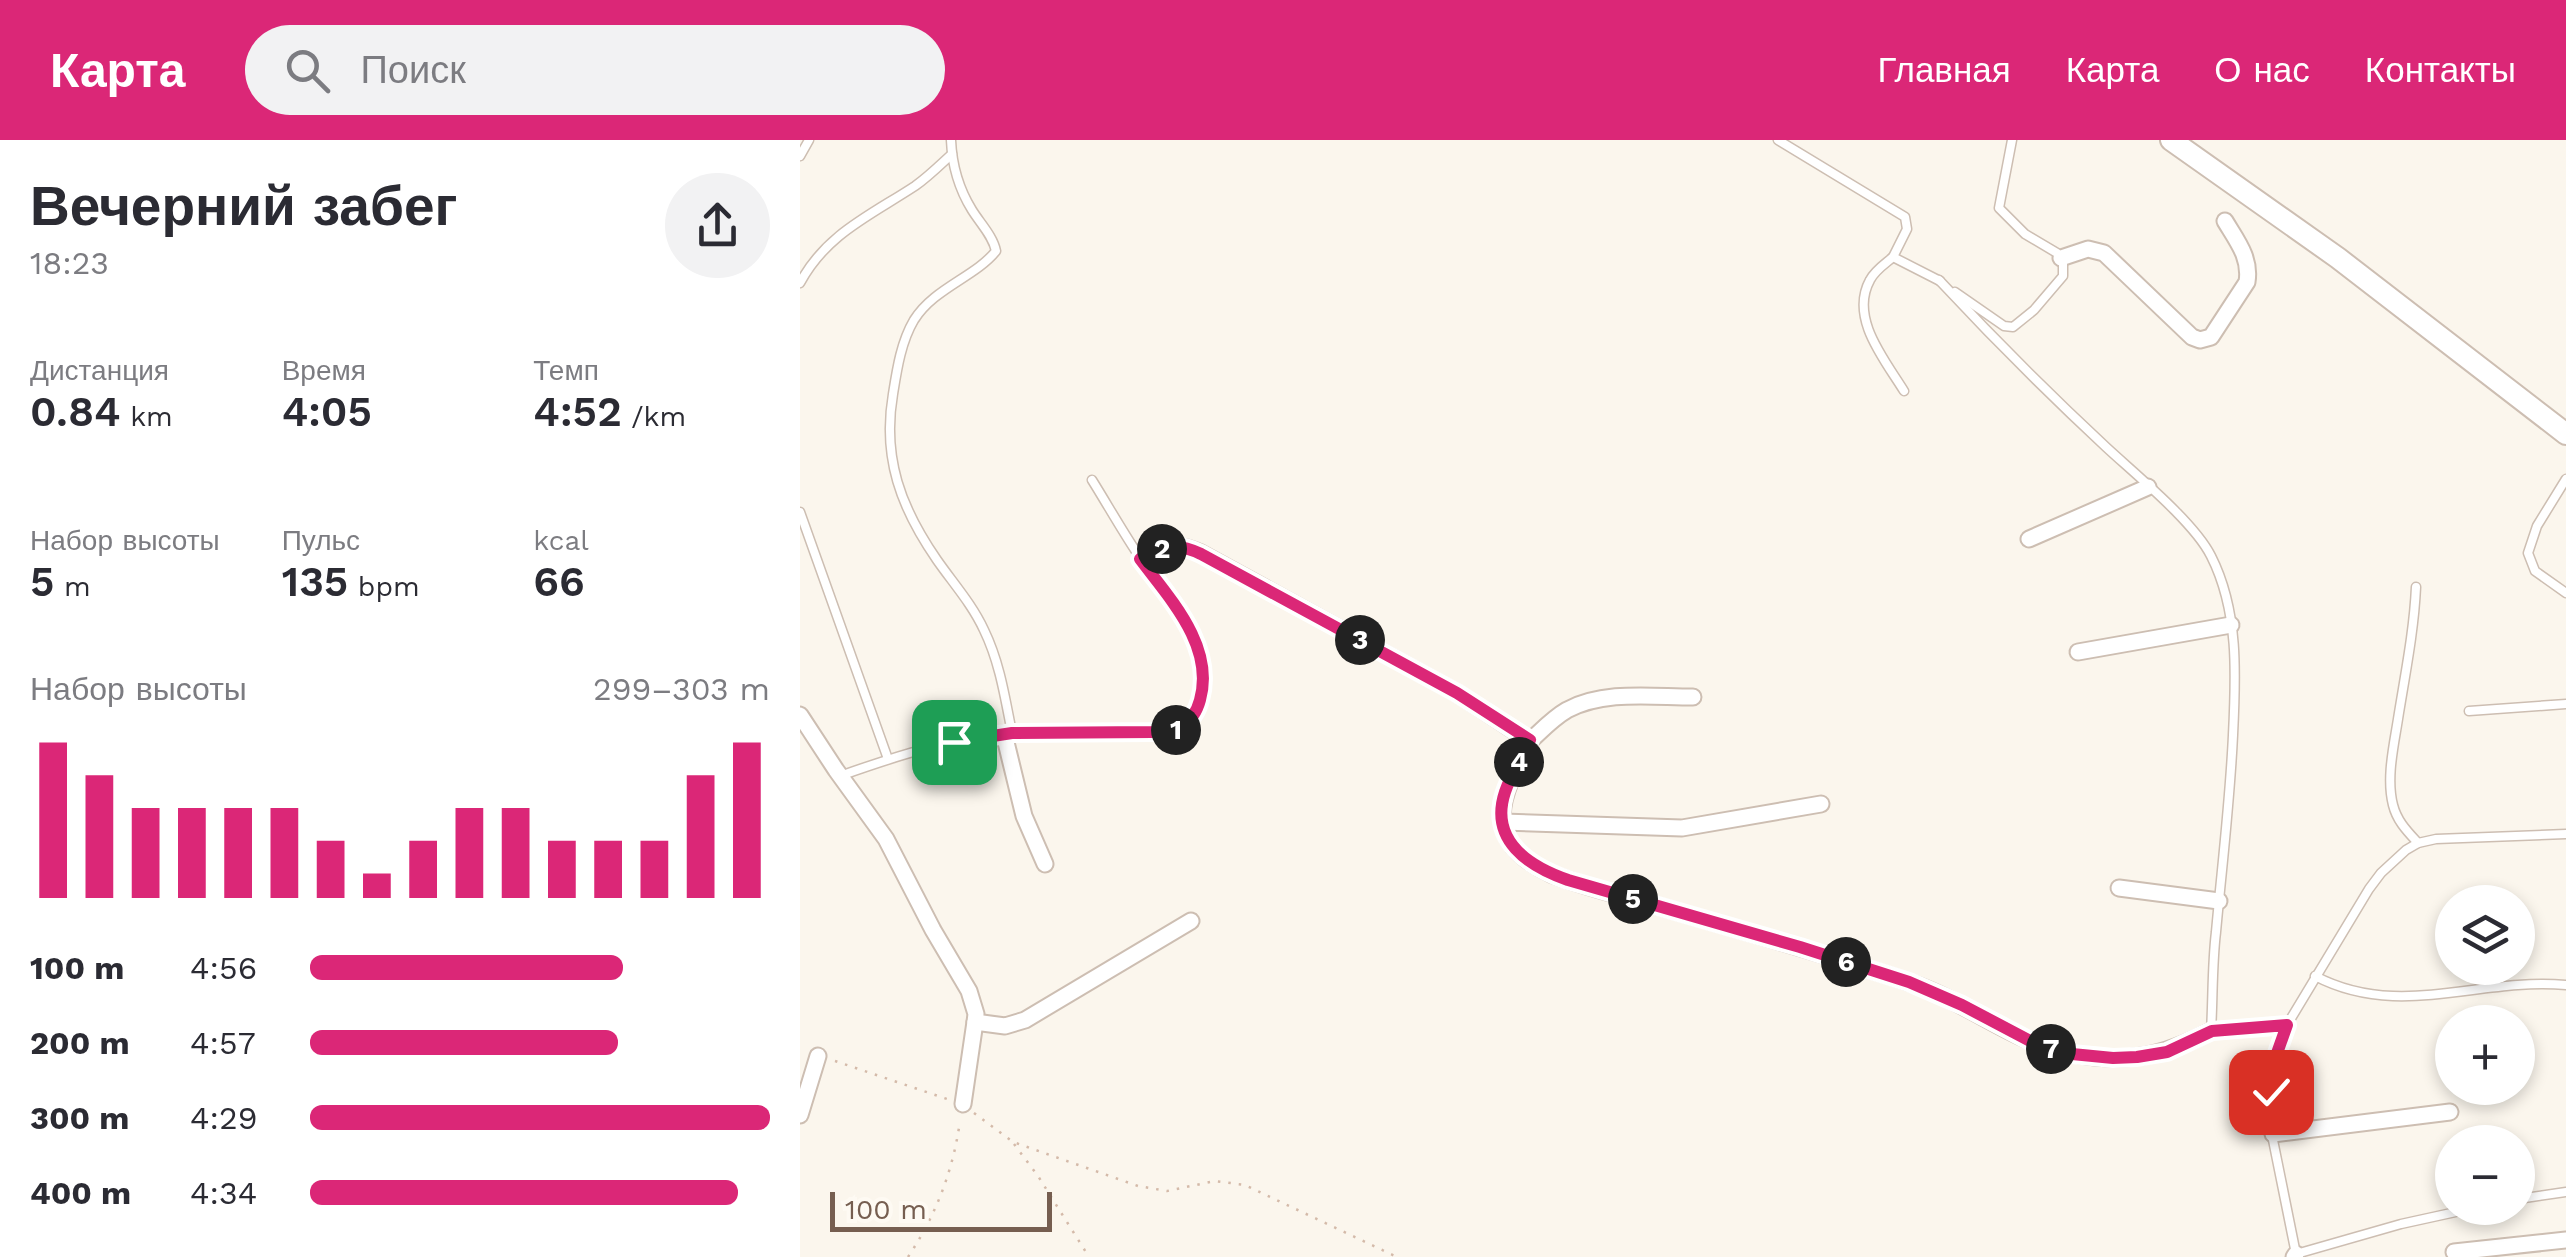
<!DOCTYPE html>
<html lang="ru">
<meta charset="utf-8">
<style>
body{margin:0;font-family:"Work Sans",sans-serif;background:#f2f2f3;color:#2b2b33;height:100vh;display:flex;flex-direction:column;font-size:38px;white-space:nowrap}
*{box-sizing:border-box;margin:0}
p{font-size:32px;color:#7c7c81}
.icon{flex:none;width:55px;height:55px;fill:none;stroke:currentColor;stroke-width:2;stroke-linecap:round;stroke-linejoin:round}
.map{position:relative;flex:1;overflow:hidden}
.drawer{display:flex;flex-direction:column;background:#fff;width:800px}
.drawer>*{flex:none}
.tools{position:absolute;left:1635px;top:745px;display:grid;gap:20px}
.tools a{display:grid;place-items:center;width:100px;height:100px;border-radius:50%;background:#fff;box-shadow:0 5px 15px #0003;font-size:50px}
.scale{position:absolute;left:30px;bottom:25px;width:222px;box-sizing:border-box;padding-left:10px;border:5px solid #765e50;border-top:0;font-size:28px;line-height:35px;white-space:nowrap;color:#765e50;-webkit-text-stroke:8px #fefaf3;paint-order:stroke}
.pin{position:absolute;display:grid;place-items:center;width:85px;height:85px;color:#fff;margin:-42px;border-radius:20px;box-shadow:0 5px 15px #0006}
.km{position:absolute;width:50px;height:50px;margin:-25px;border-radius:50%;background:#222;color:#fff;font-size:28px;line-height:50px;text-align:center}
.round{display:grid;place-items:center;flex:none;width:105px;height:105px;border-radius:52px;background:#f2f2f3}
.summary{display:flex;align-items:center;justify-content:space-between;height:170px;padding:0 30px}
h1{font-size:55px;font-weight:600;line-height:75px}
.stats{display:grid;grid-template-columns:repeat(3,1fr);gap:15px;height:170px;padding:10px 30px}
.stats div{display:grid;align-content:center}
.stats b{font-size:42px;font-weight:600}
.stats small{font-size:28px;font-weight:400}
.stats p{font-size:28px}
.chart{height:280px;padding:20px 30px}
.chart p{display:flex;justify-content:space-between}
.chart svg{width:100%;height:180px;margin-top:10px;stroke:#db2777;stroke-width:6}
ul{padding:0 30px;list-style:none;font-size:32px}
li{display:grid;grid-template-columns:160px 120px 1fr;align-items:center;height:75px}
li i{height:25px;border-radius:12px;background:#db2777}
header{display:flex;align-items:center;gap:60px;box-sizing:border-box;height:140px;padding:0 50px;background:#db2777;color:#fff}
header strong{font-size:48px}
nav{display:flex;gap:55px;margin-inline-start:auto;font-size:35px}
.search{width:700px;height:90px;background:#f2f2f3;display:flex;align-items:center;gap:25px;box-sizing:border-box;padding:0 35px;border-radius:55px;color:#7c7c81;font-size:38px}
main{display:flex;flex:1;min-height:0}
.map>svg:first-child{display:block}
</style>
<header>
<strong>Карта</strong>
<div class="search"><svg class="icon" aria-label="search" viewBox="0 0 24 24"><circle cx="10" cy="10" r="6"/><path d="M15 15l6 6"/></svg>Поиск</div>
<nav><a>Главная</a><a>Карта</a><a>О нас</a><a>Контакты</a></nav>
</header>
<main>
<section class="drawer">
<div class="summary"><div><h1>Вечерний забег</h1><p>18:23</p></div><a class="round"><svg class="icon" aria-label="share" viewBox="0 0 24 24"><path d="M12 15V3M7 8l5-5 5 5M5 13v7h14v-7"/></svg></a></div>
<div class="stats">
<div><p>Дистанция</p><b>0.84<small> km</small></b></div>
<div><p>Время</p><b>4:05</b></div>
<div><p>Темп</p><b>4:52<small> /km</small></b></div>
</div>
<div class="stats">
<div><p>Набор высоты</p><b>5<small> m</small></b></div>
<div><p>Пульс</p><b>135<small> bpm</small></b></div>
<div><p>kcal</p><b>66</b></div>
</div>
<div class="chart"><p><span>Набор высоты</span>299–303 m</p>
<svg viewBox="0 0 160 44" preserveAspectRatio="none"><path d="M5 44V6M15 44V14M25 44V22M35 44V22M45 44V22M55 44V22M65 44V30M75 44V38M85 44V30M95 44V22M105 44V22M115 44V30M125 44V30M135 44V30M145 44V14M155 44V6"/></svg>
</div>
<ul>
<li><b>100 m</b>4:56<i style="width:68%"></i></li>
<li><b>200 m</b>4:57<i style="width:67%"></i></li>
<li><b>300 m</b>4:29<i style="width:100%"></i></li>
<li><b>400 m</b>4:34<i style="width:93%"></i></li>
</ul>
</section>
<div class="map">
<svg width="1766" height="1117" viewBox="0 0 1766 1117">
<rect width="100%" height="100%" fill="#fbf6ed"/>
<g fill="none" stroke-linecap="round" stroke-linejoin="round">
<g stroke="#cdbeb2" stroke-width="11">
<g id="service">
<path d="M 151,0 C 152,24 159,49 172,70 C 180,83 193,96 196,111 C 175,137 134,148 114,180 C 101,202 97,229 93,254 C 82,318 101,368 137,420 C 153,443 172,464 184,490 C 200,523 205,558 212,593"/>
<polyline points="978,0 1105,77 1107,89 1093,117 1140,141"/>
<polyline points="0,16 9,0"/>
<path d="M 1093,117 C 1085,124 1075,130 1070,140 C 1049,178 1085,220 1104,251"/>
<path d="M 1139,140 C 1193,198 1248,253 1306,307 C 1335,334 1394,382 1411,416 C 1439,471 1436,535 1433,595 C 1430,661 1422,726 1416,792 C 1412,825 1413,858 1411,891 L 1487,885"/>
<path d="M 0,143 C 26,94 71,75 115,46 C 128,37 140,25 152,14"/>
<polyline points="1155,152 1204,186 1213,187 1234,170 1263,136 1263,122 1257,113 1225,94 1199,68 1212,0"/>
<polyline points="1766,339 1737,386 1728,413 1735,431 1766,453"/>
<polyline points="0,372 88,619"/>
<path d="M 1616,447 C 1614,491 1605,535 1598,579 C 1594,605 1586,638 1593,665 C 1597,681 1607,691 1618,703"/>
<polyline points="1669,571 1766,564"/>
<path d="M 40,636 C 96,616 155,597 215,593 C 267,590 319,595 371,591 C 387,585 396,575 400,558 C 413,501 365,456 337,413 C 321,389 307,364 292,340"/>
<path d="M 1515,836 C 1599,880 1678,837 1766,845"/>
<polyline points="1718,1059 1766,1052"/>
<polyline points="1674,1068 1601,1084 1496,1114 1473,1000 1471,952 1476,916 1487,885 1569,749 1581,733 1606,710 1618,703 1636,699 1766,694"/>
</g>
</g>
<g stroke="#cdbeb2" stroke-width="19">
<g id="minor">
<path d="M 1261,118 L 1288,109 L 1304,113 L 1392,197 L 1400,200 L 1411,197 L 1447,142 C 1451,118 1437,101 1425,81"/>
<polyline points="1229,399 1348,347"/>
<path d="M 341,419 C 366,407 374,401 401,413 L 657,553 L 730,601 C 700,658 679,699 751,734 C 791,749 834,759 875,771 C 955,794 1035,817 1114,844 C 1169,863 1215,904 1273,914 C 1328,924 1363,916 1411,891"/>
<polyline points="1278,512 1431,485"/>
<polyline points="0,575 36,630 86,699 133,790 169,851 176,874 175,882 163,964"/>
<polyline points="204,594 224,676 245,724"/>
<path d="M 730,601 C 742,590 753,578 767,570 C 804,550 852,557 893,557"/>
<polyline points="703,682 882,688 1021,664"/>
<polyline points="1319,748 1419,761"/>
<polyline points="175,882 205,886 225,880 391,781"/>
<polyline points="0,975 18,916"/>
<polyline points="1473,994 1650,972"/>
<polyline points="1654,1112 1766,1100"/>
<polyline points="1494,1117 1496,1114"/>
</g>
</g>
<g stroke="#cdbeb2" stroke-width="24">
<polyline id="tertiary" points="1371,0 1538,118 1766,294"/>
</g>
<g stroke="#d4baa9" stroke-width="2.5" stroke-dasharray="2.5 8" stroke-linecap="butt">
<polyline points="35,921 150,960"/>
<polyline points="174,973 213,1002 338,1046 367,1051 415,1041 445,1045 597,1117"/>
<polyline points="214,1004 238,1036 289,1117"/>
<path d="M 108,1117 C 136,1075 153,1031 160,981"/>
</g>
<use href="#service" stroke="#fff" stroke-width="8"/>
<use href="#minor" stroke="#fff" stroke-width="15"/>
<use href="#tertiary" stroke="#fff" stroke-width="20"/>
</g>
<g fill="none" stroke-linecap="round" stroke-linejoin="round">
<g stroke="#fff" stroke-width="20">
<path id="route" d="M 154,602 L 212,593 L 352,592 C 376,591 393,586 400,560 C 415,506 370,459 340,419 C 366,407 374,401 401,414 L 657,553 L 730,600 C 722,617 711,634 705,652 C 689,700 728,726 768,740 L 1000,807 L 1109,842 L 1162,865 L 1232,902 L 1272,914 L 1313,918 L 1337,917 L 1367,912 L 1412,891 L 1487,885 L 1476,916 L 1471,952"/>
</g>
<use href="#route" stroke="#db2777" stroke-width="12"/>
</g>
</svg>
<div class="tools">
<a><svg class="icon" aria-label="layers" viewBox="0 0 24 24"><path d="M12 4l9 5-9 5-9-5zM3 14l9 5 9-5"/></svg></a>
<a>+</a>
<a>−</a>
</div>
<div class="scale">100 m</div>
<div class="pin" style="left:154px;top:602px;background:#1e9e55"><svg class="icon" aria-label="arrive" viewBox="0 0 24 24"><path d="M6 21V4h12l-3 4 3 4H6"/></svg></div>
<div class="pin" style="left:1471px;top:952px;background:#d93025"><svg class="icon" aria-label="check" viewBox="0 0 24 24"><path d="M5 12l5 5 9-10"/></svg></div>
<b class="km" style="left:376px;top:590px">1</b>
<b class="km" style="left:362px;top:409px">2</b>
<b class="km" style="left:560px;top:500px">3</b>
<b class="km" style="left:719px;top:622px">4</b>
<b class="km" style="left:833px;top:759px">5</b>
<b class="km" style="left:1046px;top:822px">6</b>
<b class="km" style="left:1251px;top:909px">7</b>
</div>
</main>
